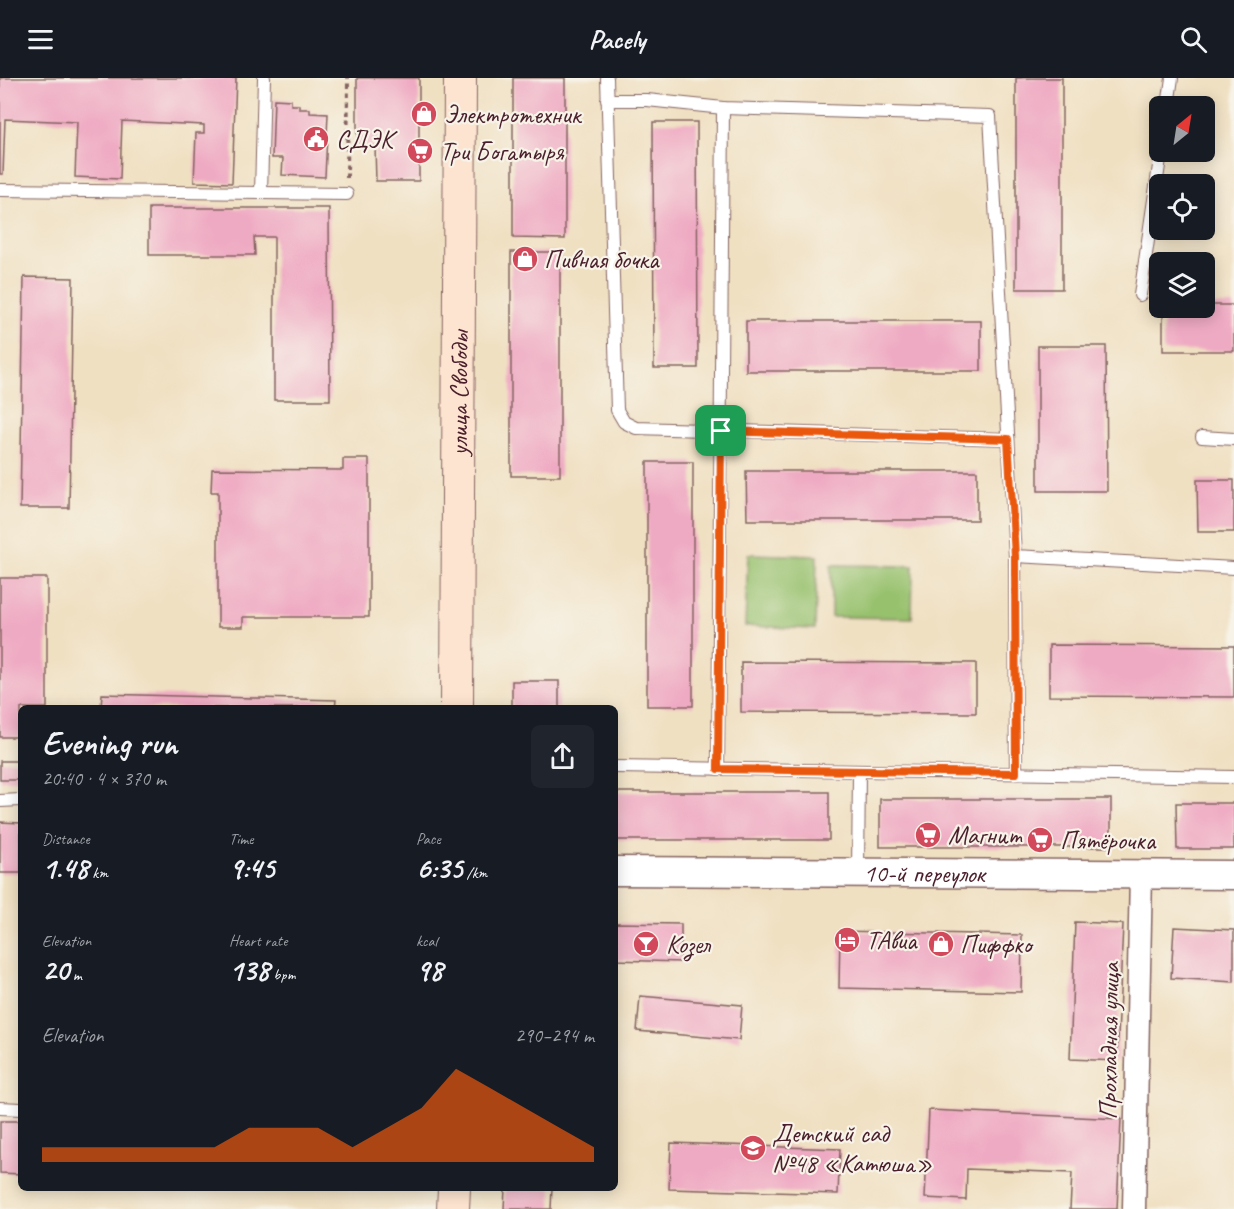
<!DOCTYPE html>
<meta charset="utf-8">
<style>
body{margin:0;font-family:Caveat,sans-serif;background:#20242c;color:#f1f3f6;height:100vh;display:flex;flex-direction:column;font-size:22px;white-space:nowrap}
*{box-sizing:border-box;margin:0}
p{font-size:20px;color:#9ea1a6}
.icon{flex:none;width:33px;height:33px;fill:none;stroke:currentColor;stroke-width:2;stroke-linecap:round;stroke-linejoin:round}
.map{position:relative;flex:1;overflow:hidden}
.details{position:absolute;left:18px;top:627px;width:600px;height:486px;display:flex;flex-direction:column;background:#171b24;border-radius:9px;box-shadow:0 3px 15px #0003}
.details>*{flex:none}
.needle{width:39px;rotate:30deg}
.buttons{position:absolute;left:1149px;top:18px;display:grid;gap:12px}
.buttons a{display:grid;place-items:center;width:66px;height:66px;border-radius:9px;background:#171b24;box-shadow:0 3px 15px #0003;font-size:30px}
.pin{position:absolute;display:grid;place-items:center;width:51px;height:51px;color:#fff;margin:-26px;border-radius:12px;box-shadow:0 3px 9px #0006}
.round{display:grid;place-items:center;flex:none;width:63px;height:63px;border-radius:9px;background:#20242c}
.head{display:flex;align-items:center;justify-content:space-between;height:102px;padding:0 24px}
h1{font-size:33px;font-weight:700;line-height:45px}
.metrics{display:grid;grid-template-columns:repeat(3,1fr);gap:9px;height:102px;padding:6px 24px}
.metrics div{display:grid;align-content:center}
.metrics b{font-size:30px;font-weight:700}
.metrics small{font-size:16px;font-weight:400}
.metrics p{font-size:16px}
.chart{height:168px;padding:12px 24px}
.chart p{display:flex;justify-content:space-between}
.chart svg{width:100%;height:108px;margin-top:6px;fill:#ea580c;opacity:.7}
header{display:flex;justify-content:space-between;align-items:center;height:78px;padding:0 24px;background:#171b24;font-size:27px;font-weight:700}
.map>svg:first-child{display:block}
</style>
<header><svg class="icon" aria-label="menu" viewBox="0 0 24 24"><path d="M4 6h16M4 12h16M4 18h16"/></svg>Pacely<svg class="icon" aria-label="search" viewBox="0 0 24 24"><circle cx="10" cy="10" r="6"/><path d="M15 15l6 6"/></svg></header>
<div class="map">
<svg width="1234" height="1131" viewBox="0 0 1234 1131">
<rect width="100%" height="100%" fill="#f7f3e8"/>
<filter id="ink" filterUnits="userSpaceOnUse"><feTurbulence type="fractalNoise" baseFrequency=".0167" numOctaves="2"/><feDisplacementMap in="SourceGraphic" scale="12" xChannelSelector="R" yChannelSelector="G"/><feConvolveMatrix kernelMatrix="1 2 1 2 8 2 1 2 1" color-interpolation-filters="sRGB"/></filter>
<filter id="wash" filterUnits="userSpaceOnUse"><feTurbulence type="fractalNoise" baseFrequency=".008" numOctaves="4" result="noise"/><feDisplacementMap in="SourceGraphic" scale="24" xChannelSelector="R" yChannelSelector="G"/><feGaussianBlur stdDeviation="1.35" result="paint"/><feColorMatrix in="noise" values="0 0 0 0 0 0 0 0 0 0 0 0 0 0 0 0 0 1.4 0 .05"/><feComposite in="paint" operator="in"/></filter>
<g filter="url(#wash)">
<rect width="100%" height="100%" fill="#f0e0c2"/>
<g fill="#97c16d" stroke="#70704c" stroke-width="1.5">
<polygon points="748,476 817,478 815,551 745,548"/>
<polygon points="831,487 913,488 912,540 831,539"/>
</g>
<g id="blocks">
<g fill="#efaac3">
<polygon points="0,0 236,0 232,105 194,104 196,55 204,55 204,47 122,43 120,101 75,99 77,44 5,41 3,96 0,96"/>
<polygon points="357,0 419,0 419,103 376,103 375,68 357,68"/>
<polygon points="513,0 565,0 565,161 513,160"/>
<rect x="1016" y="0" width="46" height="211"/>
<polygon points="274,21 291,22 291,27 299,27 299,31 310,31 310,35 328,36 325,99 282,97 283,80 272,80"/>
<polygon points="653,44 697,44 698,290 654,290"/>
<polygon points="149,130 329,130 330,322 274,322 274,159 254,159 255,177 149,177"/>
<rect x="511" y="174" width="49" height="224"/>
<polygon points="24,199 73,200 69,430 20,430"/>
<polygon points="1204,227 1234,227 1234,273 1163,273 1163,230 1204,230"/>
<rect x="746" y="243" width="235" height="50"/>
<polygon points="1038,268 1106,268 1107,413 1038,413"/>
<polygon points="343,381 369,381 369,539 243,539 243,549 218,549 218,414 211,414 212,391 343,392"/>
<rect x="647" y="384" width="46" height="244"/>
<polygon points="746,393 977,393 977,442 747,442"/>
<polygon points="1197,402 1234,402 1234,454 1198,454"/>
<polygon points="0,500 47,500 47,630 21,630 21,659 0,659"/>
<polygon points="1049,567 1234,568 1234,619 1049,618"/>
<polygon points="741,584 976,585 976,635 741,634"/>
<rect x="512" y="603" width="47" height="27"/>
<polygon points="102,616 336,622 335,630 101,630"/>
<rect x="0" y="683" width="21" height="19"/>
<rect x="615" y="714" width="214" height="48"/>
<rect x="880" y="721" width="231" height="48"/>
<polygon points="1176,725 1234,725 1234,771 1177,771"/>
<polygon points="0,744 21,745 21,795 0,795"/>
<polygon points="1075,844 1123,846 1117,983 1070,981"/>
<polygon points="615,845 681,846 681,884 615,882"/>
<polygon points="1174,849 1234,852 1234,904 1171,900"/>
<polygon points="840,853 1022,857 1021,914 839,910"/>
<polygon points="640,918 742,927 739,962 637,953"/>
<polygon points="929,1032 1121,1041 1117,1131 1070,1131 1072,1095 967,1091 966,1122 925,1120"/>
<polygon points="0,1043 21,1043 21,1096 0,1095"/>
<polygon points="671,1065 840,1071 838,1116 669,1111"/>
<polygon points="505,1110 552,1110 551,1131 504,1131"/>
</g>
</g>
</g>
<g filter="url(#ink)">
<use href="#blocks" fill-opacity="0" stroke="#846360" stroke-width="1.5"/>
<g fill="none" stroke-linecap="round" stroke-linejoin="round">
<g stroke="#846360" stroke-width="14">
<g id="service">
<polyline points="607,0 617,332 624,344 636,350 1008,361"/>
<polyline points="607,22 647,22 723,30 990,38 1015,478 1234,490"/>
<polyline points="1168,28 1172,0"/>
<polyline points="0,112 261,115 264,0"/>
<polyline points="261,115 347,116"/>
<polyline points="1140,217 1161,74"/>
<polyline points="1202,359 1234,361"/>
<polyline points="1015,478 1016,695"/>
<polyline points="615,689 1234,699"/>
<polyline points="718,691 723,30"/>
<polyline points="0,723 21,722"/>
<polyline points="858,794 859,693"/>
<polyline points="0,1030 21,1031"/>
</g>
</g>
<g stroke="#846360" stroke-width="25">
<polyline id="minor" points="1134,1131 1141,796"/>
</g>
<g stroke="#846360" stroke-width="31">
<g id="tertiary">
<path id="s1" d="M 615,793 L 1234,797"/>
</g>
</g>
<g stroke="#846360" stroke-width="34">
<g id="secondary">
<path id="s2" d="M 457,630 L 460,0"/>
<polyline points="453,1131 454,1110"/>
</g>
</g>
<polyline stroke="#846360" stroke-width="4" stroke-dasharray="4.5 4.5" stroke-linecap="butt" points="347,100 348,0"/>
<use href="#service" stroke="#fff" stroke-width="12"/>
<use href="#minor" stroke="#fff" stroke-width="22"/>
<use href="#tertiary" stroke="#fff" stroke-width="28"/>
<use href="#secondary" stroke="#fde4d0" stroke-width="32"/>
</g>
</g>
<g fill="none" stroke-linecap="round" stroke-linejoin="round" filter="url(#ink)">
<g stroke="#fff" stroke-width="12">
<polygon id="route" points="721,353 1008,361 1015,478 1016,695 718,691"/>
</g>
<use href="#route" stroke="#ea580c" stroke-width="8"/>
</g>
<defs>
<g id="shop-disc" transform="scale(1.35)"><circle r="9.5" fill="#d1495b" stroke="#f7f3e8"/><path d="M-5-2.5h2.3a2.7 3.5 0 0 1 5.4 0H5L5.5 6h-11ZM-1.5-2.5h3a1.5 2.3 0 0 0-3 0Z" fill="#fff"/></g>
<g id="civic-disc" transform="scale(1.35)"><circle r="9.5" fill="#d1495b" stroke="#f7f3e8"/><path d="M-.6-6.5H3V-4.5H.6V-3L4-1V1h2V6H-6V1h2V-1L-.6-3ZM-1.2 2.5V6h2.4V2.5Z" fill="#fff"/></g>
<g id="supermarket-disc" transform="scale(1.35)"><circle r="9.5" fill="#d1495b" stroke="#f7f3e8"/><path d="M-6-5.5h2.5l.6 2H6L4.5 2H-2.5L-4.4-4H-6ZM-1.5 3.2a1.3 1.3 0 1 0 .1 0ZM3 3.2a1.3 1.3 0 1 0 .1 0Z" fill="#fff"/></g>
<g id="hotel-disc" transform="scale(1.35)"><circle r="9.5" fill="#d1495b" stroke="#f7f3e8"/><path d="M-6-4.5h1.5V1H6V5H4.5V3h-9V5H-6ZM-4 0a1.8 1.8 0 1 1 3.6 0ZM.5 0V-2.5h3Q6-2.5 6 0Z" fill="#fff"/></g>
<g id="bar-disc" transform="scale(1.35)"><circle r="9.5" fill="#d1495b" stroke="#f7f3e8"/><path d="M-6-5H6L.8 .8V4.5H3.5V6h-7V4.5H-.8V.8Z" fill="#fff"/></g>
<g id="school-disc" transform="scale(1.35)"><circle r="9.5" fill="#d1495b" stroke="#f7f3e8"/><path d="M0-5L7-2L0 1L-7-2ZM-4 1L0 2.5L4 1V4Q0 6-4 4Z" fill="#fff"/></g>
</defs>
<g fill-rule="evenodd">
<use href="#shop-disc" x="424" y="36"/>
<use href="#civic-disc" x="316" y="61"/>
<use href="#supermarket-disc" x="420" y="73"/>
<use href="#shop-disc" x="525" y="181"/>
<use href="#supermarket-disc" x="928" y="757"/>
<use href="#supermarket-disc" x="1040" y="762"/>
<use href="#hotel-disc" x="847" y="862"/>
<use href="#bar-disc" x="646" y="866"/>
<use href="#shop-disc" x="941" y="866"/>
<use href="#school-disc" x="753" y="1070"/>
</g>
<g text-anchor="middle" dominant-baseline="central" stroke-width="4.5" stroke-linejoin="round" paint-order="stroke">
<g font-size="26" fill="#4a1f2b" stroke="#f7f3e8" text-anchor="start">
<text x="444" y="36">Электротехник</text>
<text x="336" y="61">СДЭК</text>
<text x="440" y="73">Три Богатыря</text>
<text x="544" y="181">Пивная бочка</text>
<text x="948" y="757">Магнит</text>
<text x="1060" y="762">Пятёрочка</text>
<text x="866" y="862">ТАвиа</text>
<text x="666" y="866">Козел</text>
<text x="960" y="866">Пиффко</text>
<text x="772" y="1055">Детский сад<tspan x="772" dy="30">№48 «Катюша»</tspan></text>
</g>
<g font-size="26" fill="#4a1f2b" stroke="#f7f3e8">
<text stroke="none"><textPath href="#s2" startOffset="315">улица Свободы</textPath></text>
<text stroke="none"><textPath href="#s1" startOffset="309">10-й переулок</textPath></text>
<text transform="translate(1109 963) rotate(-89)">Прохладная улица</text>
</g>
</g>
</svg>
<div class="buttons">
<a><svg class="needle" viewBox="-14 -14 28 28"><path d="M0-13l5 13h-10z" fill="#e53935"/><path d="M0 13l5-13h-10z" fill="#9ea1a6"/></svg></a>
<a><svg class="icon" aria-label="locate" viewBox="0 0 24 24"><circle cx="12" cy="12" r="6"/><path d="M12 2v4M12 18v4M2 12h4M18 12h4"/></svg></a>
<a><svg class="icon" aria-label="layers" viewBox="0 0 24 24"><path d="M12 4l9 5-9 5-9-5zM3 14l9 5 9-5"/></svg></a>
</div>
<div class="pin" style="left:721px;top:353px;background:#1e9e55"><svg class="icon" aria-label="arrive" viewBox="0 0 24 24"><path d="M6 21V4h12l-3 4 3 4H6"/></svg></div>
<section class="details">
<div class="head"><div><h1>Evening run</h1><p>20:40 · 4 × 370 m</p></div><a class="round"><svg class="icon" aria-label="share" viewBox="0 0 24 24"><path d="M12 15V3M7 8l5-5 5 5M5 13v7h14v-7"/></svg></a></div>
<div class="metrics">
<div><p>Distance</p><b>1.48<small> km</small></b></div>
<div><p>Time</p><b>9:45</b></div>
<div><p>Pace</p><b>6:35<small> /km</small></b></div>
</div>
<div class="metrics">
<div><p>Elevation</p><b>20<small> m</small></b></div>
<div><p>Heart rate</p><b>138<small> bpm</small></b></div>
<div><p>kcal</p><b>98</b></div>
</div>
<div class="chart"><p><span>Elevation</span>290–294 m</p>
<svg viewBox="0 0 160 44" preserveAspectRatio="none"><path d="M0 44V38L10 38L20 38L30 38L40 38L50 38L60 30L70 30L80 30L90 38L100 30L110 22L120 6L130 14L140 22L150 30L160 38V44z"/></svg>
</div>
</section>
</div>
